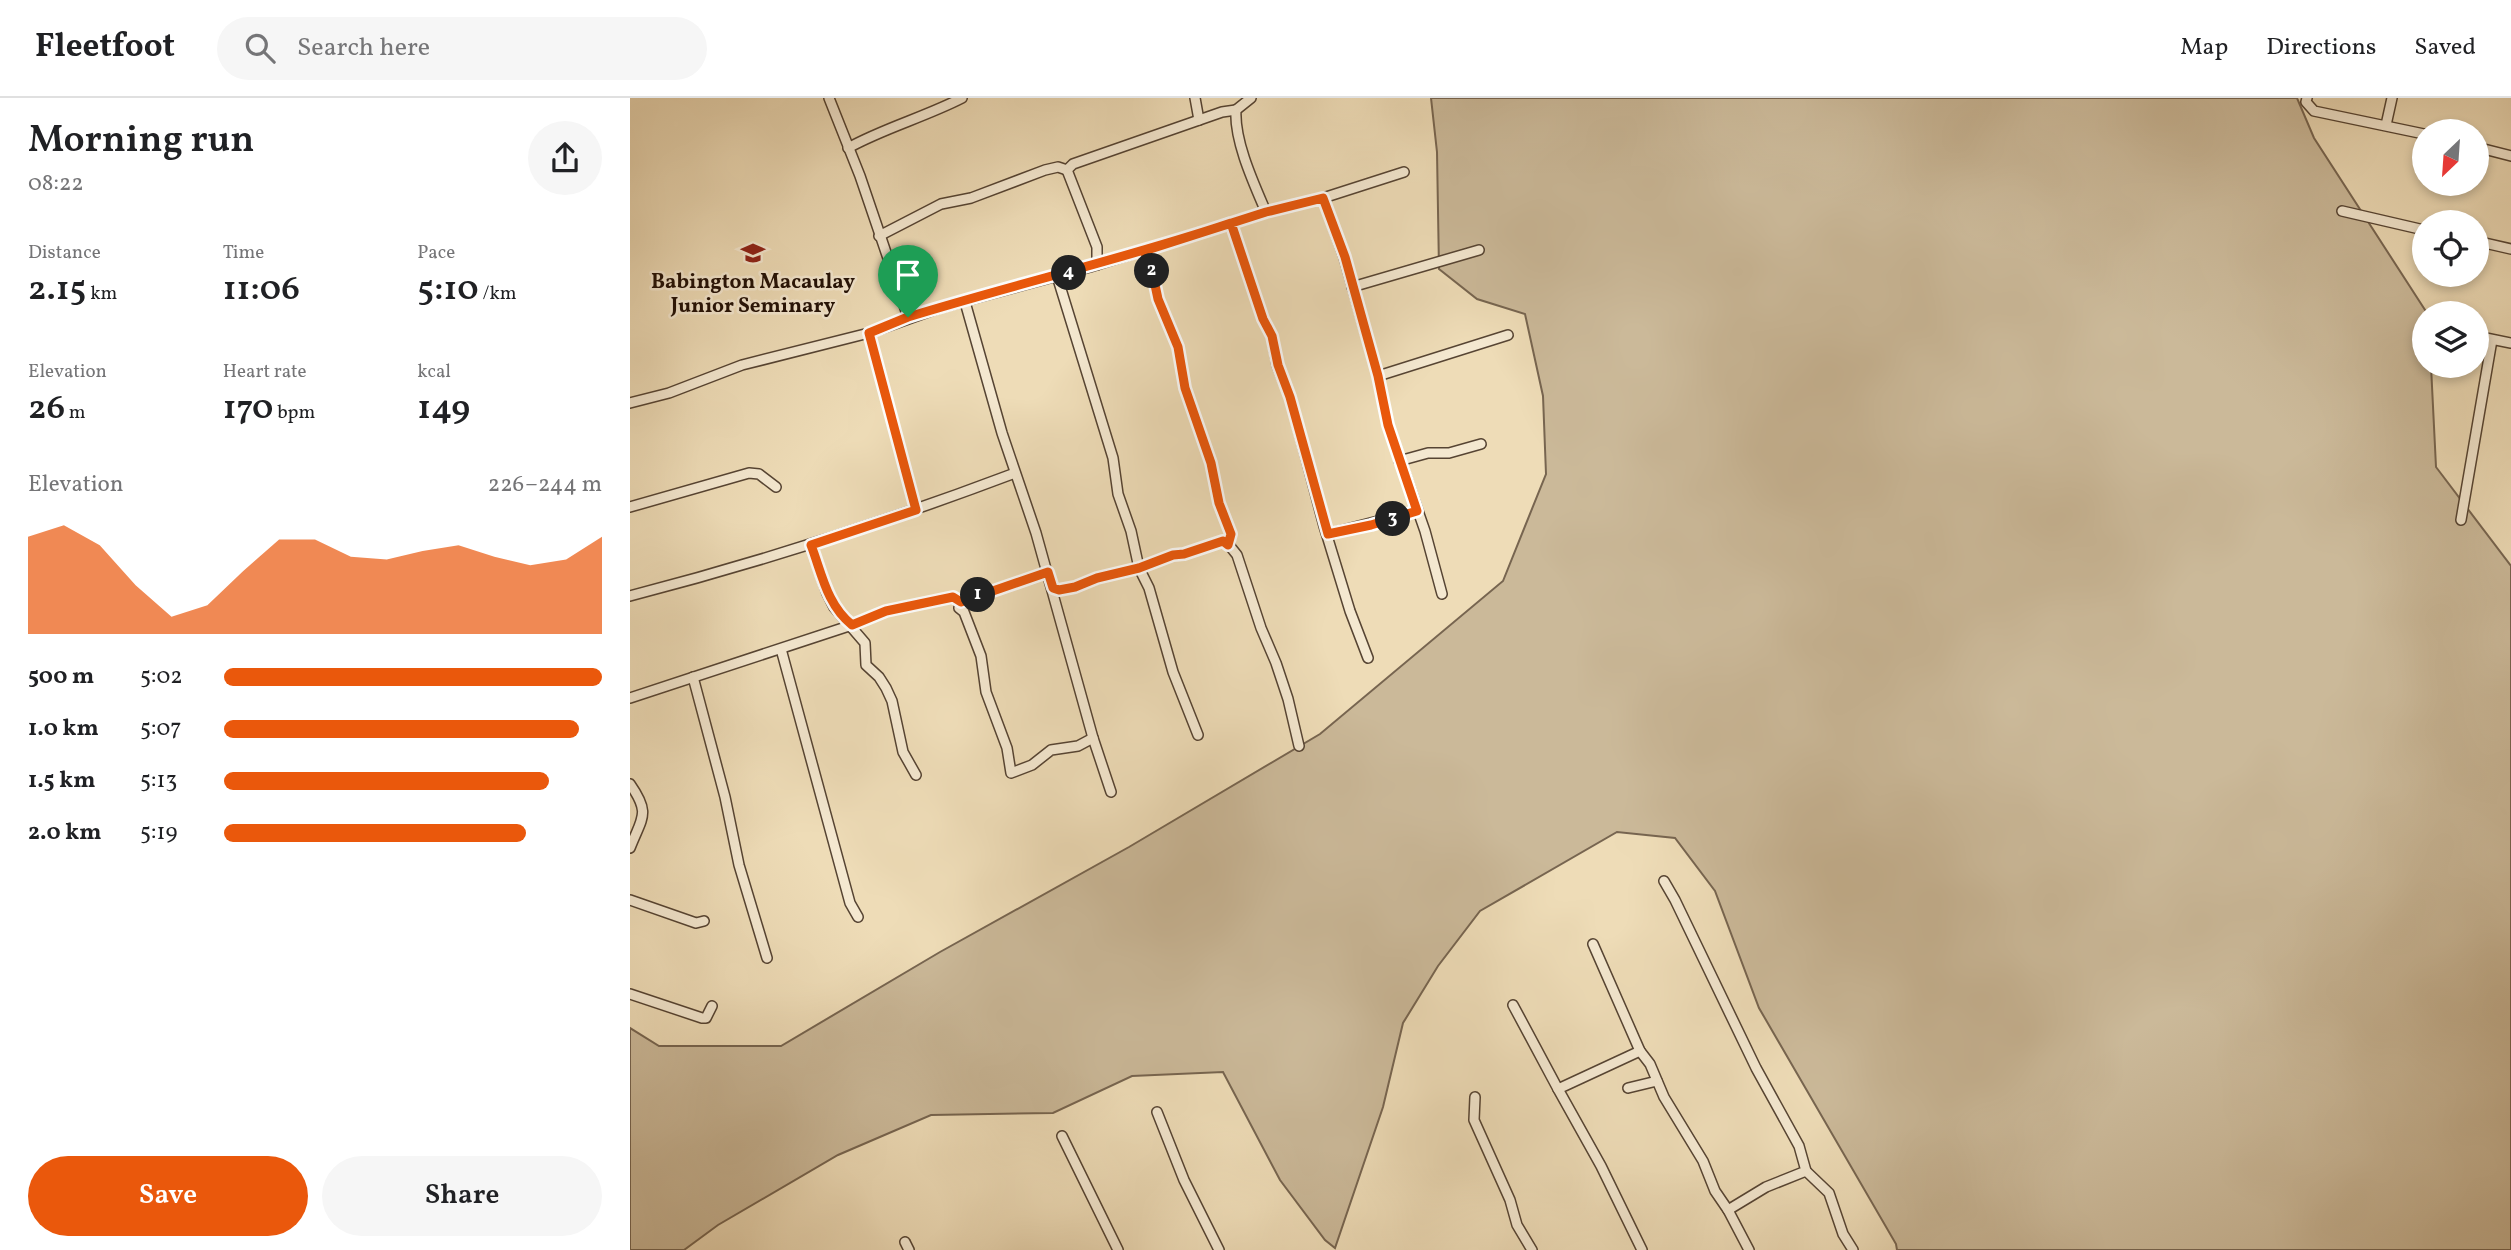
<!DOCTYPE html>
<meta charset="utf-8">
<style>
body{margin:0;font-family:Vollkorn,serif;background:#f6f6f6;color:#202124;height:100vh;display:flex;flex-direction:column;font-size:26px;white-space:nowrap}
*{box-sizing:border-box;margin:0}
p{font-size:23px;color:#757577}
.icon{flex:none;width:38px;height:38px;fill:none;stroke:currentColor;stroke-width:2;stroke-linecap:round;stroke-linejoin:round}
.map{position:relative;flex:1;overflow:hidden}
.panel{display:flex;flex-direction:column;background:#fff;width:630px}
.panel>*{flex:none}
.needle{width:46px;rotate:205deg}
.fabs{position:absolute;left:1782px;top:21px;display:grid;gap:14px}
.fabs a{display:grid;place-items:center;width:77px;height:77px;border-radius:50%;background:#fff;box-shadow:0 4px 10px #0003;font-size:35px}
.pin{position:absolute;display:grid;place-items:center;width:60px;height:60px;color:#fff;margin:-72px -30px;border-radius:50% 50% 50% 0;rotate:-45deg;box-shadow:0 0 7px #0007}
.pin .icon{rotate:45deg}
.km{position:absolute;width:35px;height:35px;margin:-18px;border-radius:50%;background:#222;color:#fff;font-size:19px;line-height:35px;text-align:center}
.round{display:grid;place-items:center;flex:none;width:74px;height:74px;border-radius:37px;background:#f6f6f6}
.head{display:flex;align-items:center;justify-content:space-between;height:119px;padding:0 28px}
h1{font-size:38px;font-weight:600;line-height:52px}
.metrics{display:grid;grid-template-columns:repeat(3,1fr);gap:10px;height:119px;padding:7px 28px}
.metrics div{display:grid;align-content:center}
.metrics b{font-size:35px;font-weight:600}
.metrics small{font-size:19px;font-weight:400}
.metrics p{font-size:19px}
.chart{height:196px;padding:14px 28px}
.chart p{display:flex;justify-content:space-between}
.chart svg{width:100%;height:126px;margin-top:7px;fill:#ea580c;opacity:.7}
.cta{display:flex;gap:14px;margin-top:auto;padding:14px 28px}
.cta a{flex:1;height:80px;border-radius:42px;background:#ea580c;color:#fff;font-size:28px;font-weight:600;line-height:80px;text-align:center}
.cta a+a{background:#f6f6f6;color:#202124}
ul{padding:0 28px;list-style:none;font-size:23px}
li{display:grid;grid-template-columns:112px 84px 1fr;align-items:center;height:52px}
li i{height:18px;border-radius:9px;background:#ea580c}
header{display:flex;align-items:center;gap:42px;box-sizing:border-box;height:98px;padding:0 35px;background:#fff;border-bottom:2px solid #e0e0e0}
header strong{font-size:33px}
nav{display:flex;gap:38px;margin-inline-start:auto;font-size:24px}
.search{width:490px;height:63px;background:#f6f6f6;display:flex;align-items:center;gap:18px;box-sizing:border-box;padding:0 24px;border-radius:38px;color:#757577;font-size:26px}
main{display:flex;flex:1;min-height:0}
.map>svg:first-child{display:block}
</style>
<header>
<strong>Fleetfoot</strong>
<div class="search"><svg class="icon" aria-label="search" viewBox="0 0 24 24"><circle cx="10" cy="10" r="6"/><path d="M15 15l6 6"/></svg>Search here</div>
<nav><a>Map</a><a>Directions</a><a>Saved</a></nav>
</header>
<main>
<section class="panel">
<div class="head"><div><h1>Morning run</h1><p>08:22</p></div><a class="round"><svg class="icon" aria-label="share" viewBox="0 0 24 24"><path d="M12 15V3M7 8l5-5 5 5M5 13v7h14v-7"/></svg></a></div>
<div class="metrics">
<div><p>Distance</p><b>2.15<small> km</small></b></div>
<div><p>Time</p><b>11:06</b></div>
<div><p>Pace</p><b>5:10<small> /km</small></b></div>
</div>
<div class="metrics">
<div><p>Elevation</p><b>26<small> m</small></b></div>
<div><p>Heart rate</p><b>170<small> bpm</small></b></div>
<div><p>kcal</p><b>149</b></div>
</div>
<div class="chart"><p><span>Elevation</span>226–244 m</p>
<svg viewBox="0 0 160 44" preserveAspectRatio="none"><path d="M0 44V10L10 6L20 13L30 27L40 38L50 34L60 22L70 11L80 11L90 17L100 18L110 15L120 13L130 17L140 20L150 18L160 10V44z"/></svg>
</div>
<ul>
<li><b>500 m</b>5:02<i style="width:100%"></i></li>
<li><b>1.0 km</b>5:07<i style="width:94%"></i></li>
<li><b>1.5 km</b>5:13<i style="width:86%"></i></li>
<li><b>2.0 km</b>5:19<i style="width:80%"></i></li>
</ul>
<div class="cta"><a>Save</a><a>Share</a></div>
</section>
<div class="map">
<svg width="1881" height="1152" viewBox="0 0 1881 1152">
<rect width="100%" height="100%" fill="#eedcb7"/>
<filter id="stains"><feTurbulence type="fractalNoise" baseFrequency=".00286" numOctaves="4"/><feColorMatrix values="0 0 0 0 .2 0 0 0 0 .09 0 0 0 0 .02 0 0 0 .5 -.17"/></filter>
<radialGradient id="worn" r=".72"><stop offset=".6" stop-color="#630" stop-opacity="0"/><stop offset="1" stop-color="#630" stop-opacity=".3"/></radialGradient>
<polygon fill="#cbb999" stroke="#776550" stroke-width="2" points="801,0 1667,0 1684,40 1797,215 1794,215 1794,268 1801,268 1806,369 1881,468 1881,1152 1267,1152 1266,1146 1129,910 1085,793 1045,740 987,734 850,813 808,868 773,925 753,1009 705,1150 695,1142 650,1082 593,974 502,978 423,1015 301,1017 208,1057 88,1127 54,1152 0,1152 0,930 29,948 151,948 310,854 499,749 690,636 873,483 916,376 913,298 895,216 847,201 809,171 807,54"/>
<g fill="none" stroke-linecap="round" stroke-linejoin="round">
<g stroke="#564433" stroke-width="12">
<g id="street">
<polyline points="199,0 230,78 278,219"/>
<polyline points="565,0 569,22"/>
<path d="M 621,0 L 606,12 C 604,43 624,86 636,114"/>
<polyline points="1677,0 1676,4 1684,13 1794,36"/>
<polyline points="1756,27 1762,0"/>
<polyline points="1846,49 1881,58"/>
<path d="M 218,50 C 254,30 295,19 332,0"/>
<polyline points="437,72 443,66 592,14 606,12"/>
<polyline points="437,72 467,149 467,167"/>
<polyline points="693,100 714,159 748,278 758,327 795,433 812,496"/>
<polyline points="1712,113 1794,132"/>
<polyline points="601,125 633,221 642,238 647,267 660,299 694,428 720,513 738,560"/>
<polyline points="249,138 311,106 341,100 415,72 428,69 437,72"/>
<polyline points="1846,143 1881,151"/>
<polyline points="427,178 483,360 488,396 501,433 509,470 519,490 543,574 568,637"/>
<polyline points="722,189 849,152"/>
<polyline points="335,204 372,335 406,435 463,640 481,694"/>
<polyline points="239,235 286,412"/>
<polyline points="1846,238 1881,245"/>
<polyline points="748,278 878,237"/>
<polyline points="0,305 39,295 112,267 239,235 309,210 460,169 636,114 693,100 774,74"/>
<polyline points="769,363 798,355 819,355 851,346"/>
<polyline points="0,409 119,375 129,376 146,389"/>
<polyline points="1831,422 1862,242"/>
<polyline points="698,436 787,413"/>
<polyline points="181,447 197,495 204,509 235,545 236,567 249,579 256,590 262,603 273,654 286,677"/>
<polyline points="599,447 607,457 631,530 646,565 658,601 669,648"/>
<polyline points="423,490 429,492 445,489 468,480 509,470 543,457 554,456 593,443 599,447 601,436 589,405 581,365 555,290 548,249 528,201 521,168 514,153"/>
<path d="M 0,498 C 131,464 258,423 385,375"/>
<polyline points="331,504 329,510 334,514 351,558 356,594 377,650 381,675 402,667 421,652 448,648 463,640"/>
<polyline points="151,551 220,805 228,819"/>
<polyline points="63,579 95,699 109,767 137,860"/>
<polyline points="0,600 222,527 256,513 323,499 331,504 418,474"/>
<path d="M 0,686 C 21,716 12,719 0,750"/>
<polyline points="1034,783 1045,802 1126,970 1169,1048 1176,1073 1136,1089 1098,1112 1119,1152"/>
<polyline points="0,802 66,825 74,823"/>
<polyline points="963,846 1010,953 1020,966 1034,999 1073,1063 1085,1093 1098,1112"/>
<polyline points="0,896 72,920 76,920 82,908"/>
<polyline points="883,907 928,991"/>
<polyline points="1010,953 928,991 971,1068 1012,1152"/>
<polyline points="998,990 1027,983"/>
<polyline points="845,999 844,1022 880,1102 887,1127 902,1152"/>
<polyline points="527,1014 554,1082 589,1152"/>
<polyline points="432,1038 488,1152"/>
<polyline points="1176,1073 1199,1095 1213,1136 1223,1152"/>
<polyline points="275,1144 279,1152"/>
</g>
</g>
<use href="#street" stroke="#f4e8d0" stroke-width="9"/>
</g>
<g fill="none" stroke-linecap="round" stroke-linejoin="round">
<g stroke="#fff" stroke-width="14">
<path id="route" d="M 278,219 L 239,235 L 286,412 L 181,447 C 192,476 197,507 222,527 L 256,513 L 323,499 L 331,504 L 418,474 L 423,490 L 429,492 L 445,489 L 467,480 L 509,470 L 543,457 L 554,456 L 593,443 L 598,447 L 601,436 L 589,405 L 581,365 L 555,290 L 548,249 L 528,201 L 521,168 L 514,153 L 636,114 L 693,100 L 715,159 L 748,278 L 758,327 L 787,413 L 741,427 L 698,436 L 660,299 L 648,267 L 642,238 L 633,221 L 601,125 C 494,161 385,186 278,219"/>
</g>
<use href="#route" stroke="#ea580c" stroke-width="9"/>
</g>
<defs>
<g id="school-bare" transform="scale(1.89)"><path d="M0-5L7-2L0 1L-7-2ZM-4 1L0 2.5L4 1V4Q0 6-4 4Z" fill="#8f2418" stroke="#f4e8d0" stroke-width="2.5" paint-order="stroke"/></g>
</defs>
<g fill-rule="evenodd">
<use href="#school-bare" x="123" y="155"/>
</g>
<g text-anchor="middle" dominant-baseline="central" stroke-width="5" stroke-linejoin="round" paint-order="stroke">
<g font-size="21" font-weight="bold" fill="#231107" stroke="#f4e8d0">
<text x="123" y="184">Babington Macaulay<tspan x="123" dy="24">Junior Seminary</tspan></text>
</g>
</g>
<rect width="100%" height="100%" filter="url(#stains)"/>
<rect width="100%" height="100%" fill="url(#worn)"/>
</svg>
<div class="fabs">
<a><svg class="needle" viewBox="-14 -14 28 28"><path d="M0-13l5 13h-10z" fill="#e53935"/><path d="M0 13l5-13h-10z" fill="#757577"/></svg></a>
<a><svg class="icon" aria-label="locate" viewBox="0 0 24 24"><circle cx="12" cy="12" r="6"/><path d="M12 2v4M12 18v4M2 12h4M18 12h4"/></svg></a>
<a><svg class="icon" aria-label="layers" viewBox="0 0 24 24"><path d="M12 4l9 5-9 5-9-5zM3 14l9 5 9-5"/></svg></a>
</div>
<div class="pin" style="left:278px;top:219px;background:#1e9e55"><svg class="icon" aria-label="arrive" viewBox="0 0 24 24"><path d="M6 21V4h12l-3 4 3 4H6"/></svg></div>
<b class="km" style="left:348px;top:497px">1</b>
<b class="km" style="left:522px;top:173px">2</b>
<b class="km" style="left:763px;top:421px">3</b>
<b class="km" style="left:439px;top:175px">4</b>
</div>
</main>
